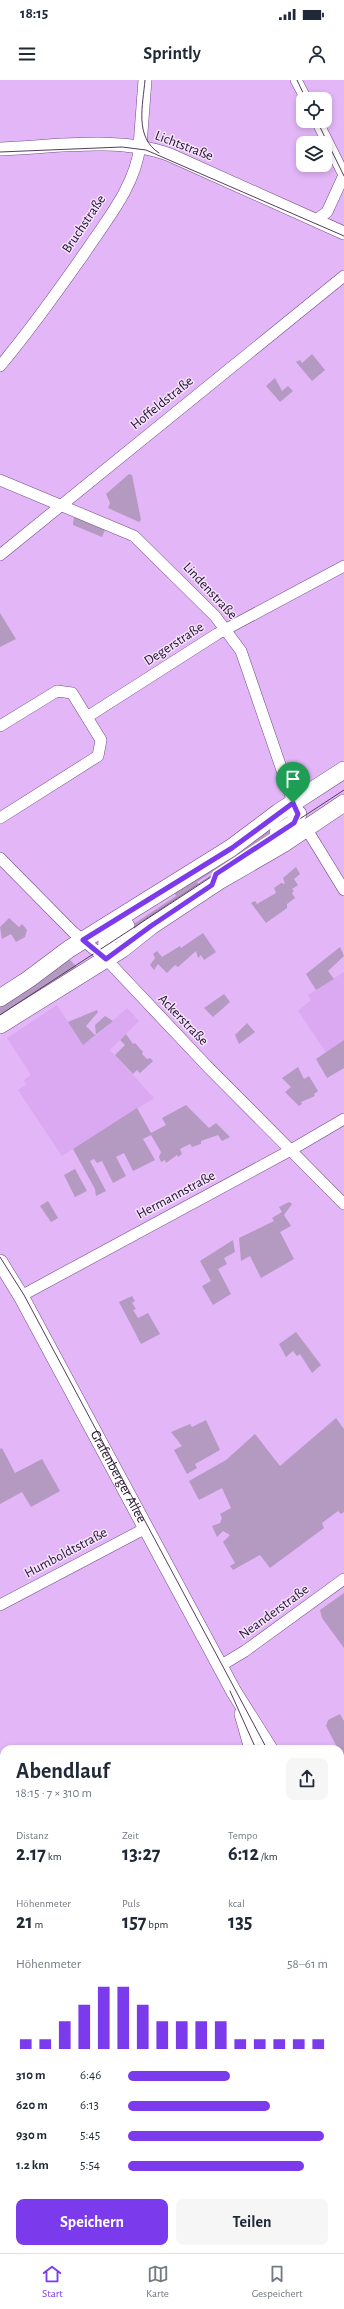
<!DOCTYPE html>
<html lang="de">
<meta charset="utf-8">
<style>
body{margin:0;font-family:"Alegreya Sans",sans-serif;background:#f6f6f7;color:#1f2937;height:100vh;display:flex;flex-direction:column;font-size:15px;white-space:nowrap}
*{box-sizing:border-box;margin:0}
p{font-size:13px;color:#747a83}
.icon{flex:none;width:22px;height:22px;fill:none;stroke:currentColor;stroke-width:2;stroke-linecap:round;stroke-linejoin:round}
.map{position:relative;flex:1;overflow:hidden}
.side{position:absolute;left:0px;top:1665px;width:344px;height:508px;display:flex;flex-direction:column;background:#fff;border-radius:12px 12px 0 0;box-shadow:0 2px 6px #0003}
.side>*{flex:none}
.tools{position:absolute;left:296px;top:12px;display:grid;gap:8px}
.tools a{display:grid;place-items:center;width:36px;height:36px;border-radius:8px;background:#fff;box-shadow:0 2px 6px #0003;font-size:20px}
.pin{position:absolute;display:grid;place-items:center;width:34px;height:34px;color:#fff;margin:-41px -17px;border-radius:50% 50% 50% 0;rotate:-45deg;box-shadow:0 0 4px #0007}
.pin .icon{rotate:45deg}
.round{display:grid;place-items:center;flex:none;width:42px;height:42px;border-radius:8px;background:#f6f6f7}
.summary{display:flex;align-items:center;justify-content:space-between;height:68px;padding:0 16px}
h1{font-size:22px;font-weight:700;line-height:30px}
.metrics{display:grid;grid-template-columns:repeat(3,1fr);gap:6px;height:68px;padding:4px 16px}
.metrics div{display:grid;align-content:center}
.metrics b{font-size:20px;font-weight:700}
.metrics small{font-size:11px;font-weight:400}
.metrics p{font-size:11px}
.chart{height:112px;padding:8px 16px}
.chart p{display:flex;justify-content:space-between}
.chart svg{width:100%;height:72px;margin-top:4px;stroke:#7c3aed;stroke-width:6}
.button{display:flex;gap:8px;margin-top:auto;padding:8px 16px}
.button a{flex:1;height:46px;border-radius:8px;background:#7c3aed;color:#fff;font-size:16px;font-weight:700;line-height:46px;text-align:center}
.button a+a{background:#f6f6f7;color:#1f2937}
ul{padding:0 16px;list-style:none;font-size:13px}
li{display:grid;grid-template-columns:64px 48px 1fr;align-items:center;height:30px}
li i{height:10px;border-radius:5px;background:#7c3aed}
.status{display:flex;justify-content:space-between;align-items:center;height:28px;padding:0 20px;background:#fff;direction:ltr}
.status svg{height:11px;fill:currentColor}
header{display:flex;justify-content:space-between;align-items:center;height:52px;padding:0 16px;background:#fff;font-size:18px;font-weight:700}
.tabs{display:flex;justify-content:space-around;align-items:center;height:56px;border-top:1px solid #e0e1e3;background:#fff;font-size:11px;color:#747a83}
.tabs a{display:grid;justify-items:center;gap:2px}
.tabs .active{color:#7c3aed}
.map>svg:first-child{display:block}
</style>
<div class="status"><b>18:15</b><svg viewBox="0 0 49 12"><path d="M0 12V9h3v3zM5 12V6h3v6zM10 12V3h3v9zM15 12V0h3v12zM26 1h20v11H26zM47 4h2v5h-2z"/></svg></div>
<header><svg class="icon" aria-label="menu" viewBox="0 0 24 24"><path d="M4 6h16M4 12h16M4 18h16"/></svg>Sprintly<svg class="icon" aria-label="person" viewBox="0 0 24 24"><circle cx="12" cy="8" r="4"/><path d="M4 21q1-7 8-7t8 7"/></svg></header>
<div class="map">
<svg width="344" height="2173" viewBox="0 0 344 2173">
<rect width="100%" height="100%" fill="#e3b6f8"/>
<g fill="#dba9f2">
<polygon points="344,892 344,960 326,972 298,931 311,920 308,915"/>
<polygon points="57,925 83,964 96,956 127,928 139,941 110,970 154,1018 62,1076 18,1010 26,1005 24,1000 31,995 7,958"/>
</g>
<g fill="#b499c1">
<polygon points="312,274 325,290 312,301 296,282 300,280 302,283"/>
<polygon points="275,298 282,311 288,306 293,311 280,322 266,306"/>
<polygon points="129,394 132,395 141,440 139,442 108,428 110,423 106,414"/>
<polygon points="74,437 105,450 102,457 73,445"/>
<polygon points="0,533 16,559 0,567"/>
<polygon points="269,745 277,750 197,802 199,807 135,852 120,853 176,816 174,811"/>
<polygon points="296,787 300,794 294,799 298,805 292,809 294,811 292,813 295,818 287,824 287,828 266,843 251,823 255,821 257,824 276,813 274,808 281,803 285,804 283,798"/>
<polygon points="9,838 19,847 22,844 27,850 25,857 16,862 11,854 2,859 0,847"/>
<polygon points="203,853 216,872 204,880 201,875 198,878 196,871 178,887 175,885 167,893 158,884 154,890 150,885 155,878 153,874 157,871 162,877 180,866 181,868"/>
<polygon points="340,867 344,876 328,891 334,899 316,910 306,894"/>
<polygon points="67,877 80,890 0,938 0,925"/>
<polygon points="224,914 230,922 213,937 204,928"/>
<polygon points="97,930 98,932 86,946 96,956 95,945 105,936 113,941 83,965 68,942"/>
<polygon points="247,943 255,952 239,964 235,955"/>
<polygon points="126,954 133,964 135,963 143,972 142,974 147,979 150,978 153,981 140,993 137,990 133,994 115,975 125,965 120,960"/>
<polygon points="344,960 344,988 327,998 316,979"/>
<polygon points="298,987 304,999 309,996 318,1011 314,1014 315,1016 301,1022 302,1024 299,1026 285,1012 291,1007 282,998"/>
<polygon points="186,1025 209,1048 216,1043 230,1057 222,1061 218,1055 201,1061 201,1064 192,1067 190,1064 180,1069 182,1074 178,1077 177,1075 166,1083 165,1080 161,1082 159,1077 161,1072 151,1055 143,1059 155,1080 133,1091 124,1073 116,1077 126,1096 113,1103 102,1081 97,1083 94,1079 90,1081 106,1111 96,1116 95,1109 73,1069 137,1028 151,1053 166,1045 162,1038"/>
<polygon points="75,1089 87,1111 75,1117 64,1095"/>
<polygon points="48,1121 58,1138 51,1142 40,1126"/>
<polygon points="289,1122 292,1124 284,1135 291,1146 280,1152 294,1179 261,1198 250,1176 241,1181 239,1158 274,1141 272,1138 282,1132 279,1127"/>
<polygon points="233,1160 235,1172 224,1178 227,1184 218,1189 231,1214 213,1225 202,1206 211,1201 200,1181"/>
<polygon points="132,1216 135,1221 132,1223 136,1229 133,1230 138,1238 148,1233 160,1254 141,1264 119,1222"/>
<polygon points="296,1252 321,1285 312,1293 300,1274 297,1276 293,1271 286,1277 279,1264"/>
<polygon points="336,1338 344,1349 344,1432 341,1434 338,1431 322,1443 324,1448 270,1488 260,1475 233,1490 230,1486 235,1483 223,1462 230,1455 223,1451 217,1457 212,1446 220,1443 222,1438 220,1434 231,1428 222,1408 199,1420 189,1401 226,1380 255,1354 280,1386"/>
<polygon points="206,1340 220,1370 195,1384 197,1388 187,1394 174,1370 182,1366 171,1352 190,1344 192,1347"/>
<polygon points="2,1368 15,1393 42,1379 60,1411 31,1427 22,1412 0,1424 0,1369"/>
<polygon points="344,1513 344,1568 322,1538 320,1530"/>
<polygon points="340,1634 344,1641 344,1687 341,1680 343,1679 340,1669 338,1669 326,1646 328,1640"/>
</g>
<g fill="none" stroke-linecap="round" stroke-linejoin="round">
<g stroke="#744b86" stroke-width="12">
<g id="minor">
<polyline points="296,0 306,19"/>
<polyline points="317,41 344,95"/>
<polyline points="316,140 327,132 344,95"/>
<path d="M 0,286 C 31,249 58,211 86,171 C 108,138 135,106 140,66"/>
<polyline points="0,400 134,456 215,536 241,571 295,728"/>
<polyline points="0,475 344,196"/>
<polyline points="87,637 217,554 344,486"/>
<polyline points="0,646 57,611 72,613 101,660 98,676 0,738"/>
<polyline points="306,748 344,810"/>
<polyline points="0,778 73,852 106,879 206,985 344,1124"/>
<polyline points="21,1216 291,1070 344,1039"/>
<polyline points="0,1525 146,1448"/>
<polyline points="220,1586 245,1571 344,1499"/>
<polyline points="0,1799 4,1804"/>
<polyline points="340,1819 344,1817"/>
<polyline points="340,1831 344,1829"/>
<polyline points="0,2000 4,1998"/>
<polyline points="0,2015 4,2019"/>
<polyline points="195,2169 197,2173"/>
</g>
</g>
<g stroke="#744b86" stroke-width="14">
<g id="tertiary">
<polyline points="140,66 145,0"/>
<path d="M 0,69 C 51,67 122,56 170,75 L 344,153"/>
<polyline points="340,2098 344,2096"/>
<polyline points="207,2173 216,2169"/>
</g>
</g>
<g stroke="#744b86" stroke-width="16">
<g id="secondary">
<path id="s1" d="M 0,1182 L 21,1216 L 234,1612 L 270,1669"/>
<polyline points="242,1634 252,1669"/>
<polyline points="340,1799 344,1806"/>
<polyline points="340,1843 344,1851"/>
</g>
</g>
<g stroke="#744b86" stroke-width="18">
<g id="primary">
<polyline points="278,753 294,743 298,734"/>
<polyline points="106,879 107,858 126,846"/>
<polyline points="0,918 29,899 69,869 231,768 279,732 344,690"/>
<polyline points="0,945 122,869 151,846 219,801 283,764 344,723"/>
</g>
</g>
<use href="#minor" stroke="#fff" stroke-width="11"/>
<use href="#tertiary" stroke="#fff" stroke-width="13"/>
<use href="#secondary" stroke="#fff" stroke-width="15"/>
<use href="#primary" stroke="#fff" stroke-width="17"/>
<g stroke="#553c60" stroke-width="1">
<path d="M 145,0 C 143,25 134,57 159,73"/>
<polyline points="297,0 306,19"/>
<polyline points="317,41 344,96"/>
<polyline points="0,72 122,67 146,70 344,156"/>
<polyline points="0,935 344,710"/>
<polyline points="0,1177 24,1215 267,1669"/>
<polyline points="230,1611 256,1669"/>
<polyline points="340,1805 344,1812"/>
<polyline points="340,1820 344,1818"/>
<polyline points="340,1827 344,1833"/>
<polyline points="340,1844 344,1846"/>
<polyline points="0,2003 4,2001"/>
</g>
</g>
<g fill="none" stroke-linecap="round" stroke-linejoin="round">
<g stroke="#fff" stroke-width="8">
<polygon id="route" points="293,723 298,734 294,743 216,794 212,805 151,846 106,879 83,860 232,768"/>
</g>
<use href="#route" stroke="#7c3aed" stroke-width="5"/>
</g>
<g text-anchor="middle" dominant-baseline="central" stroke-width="3" stroke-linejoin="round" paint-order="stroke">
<g font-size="14" fill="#22112a" stroke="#f5e3fe">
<text transform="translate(184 66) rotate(21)">Lichtstraße</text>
<text transform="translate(84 144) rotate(-56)">Bruchstraße</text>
<text transform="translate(162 323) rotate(-39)">Hoffeldstraße</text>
<text transform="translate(210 511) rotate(47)">Lindenstraße</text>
<text transform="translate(174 564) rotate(-33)">Degerstraße</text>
<text transform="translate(183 940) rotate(46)">Ackerstraße</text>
<text transform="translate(176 1115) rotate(-28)">Hermannstraße</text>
<text stroke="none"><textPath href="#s1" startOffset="245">Grafenberger Allee</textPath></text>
<text transform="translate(66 1473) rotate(-28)">Humboldtstraße</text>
<text transform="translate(274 1532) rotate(-36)">Neanderstraße</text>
</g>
</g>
</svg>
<div class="tools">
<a><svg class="icon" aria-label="locate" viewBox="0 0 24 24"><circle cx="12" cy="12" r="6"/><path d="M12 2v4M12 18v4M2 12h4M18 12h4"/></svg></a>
<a><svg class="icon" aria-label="layers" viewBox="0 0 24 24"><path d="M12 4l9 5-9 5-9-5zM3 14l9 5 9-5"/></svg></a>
</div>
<div class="pin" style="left:293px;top:723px;background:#1e9e55"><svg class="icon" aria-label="arrive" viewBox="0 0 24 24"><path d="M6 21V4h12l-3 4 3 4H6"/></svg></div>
<section class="side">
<div class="summary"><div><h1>Abendlauf</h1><p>18:15 · 7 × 310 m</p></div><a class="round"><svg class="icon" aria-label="share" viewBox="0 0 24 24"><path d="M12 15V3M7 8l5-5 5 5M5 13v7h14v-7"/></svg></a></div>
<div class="metrics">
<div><p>Distanz</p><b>2.17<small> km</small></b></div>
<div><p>Zeit</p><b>13:27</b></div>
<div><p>Tempo</p><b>6:12<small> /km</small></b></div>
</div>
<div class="metrics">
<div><p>Höhenmeter</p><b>21<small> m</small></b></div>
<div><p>Puls</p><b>157<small> bpm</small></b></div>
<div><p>kcal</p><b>135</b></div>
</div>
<div class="chart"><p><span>Höhenmeter</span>58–61 m</p>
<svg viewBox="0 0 160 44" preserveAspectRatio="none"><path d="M5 44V38M15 44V38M25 44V27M35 44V17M45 44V6M55 44V6M65 44V17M75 44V27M85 44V27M95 44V27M105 44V27M115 44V38M125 44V38M135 44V38M145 44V38M155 44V38"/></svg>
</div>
<ul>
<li><b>310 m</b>6:46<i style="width:51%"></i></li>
<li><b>620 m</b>6:13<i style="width:71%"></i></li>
<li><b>930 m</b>5:45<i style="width:98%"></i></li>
<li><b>1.2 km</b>5:54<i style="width:88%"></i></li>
</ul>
<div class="button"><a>Speichern</a><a>Teilen</a></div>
</section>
</div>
<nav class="tabs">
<a class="active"><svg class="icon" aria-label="home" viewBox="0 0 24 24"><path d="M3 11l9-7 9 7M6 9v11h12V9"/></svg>Start</a>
<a><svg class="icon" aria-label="map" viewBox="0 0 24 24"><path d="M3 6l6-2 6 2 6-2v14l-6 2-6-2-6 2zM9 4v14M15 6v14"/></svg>Karte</a>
<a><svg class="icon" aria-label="saved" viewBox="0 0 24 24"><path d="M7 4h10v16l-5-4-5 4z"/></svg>Gespeichert</a>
</nav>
